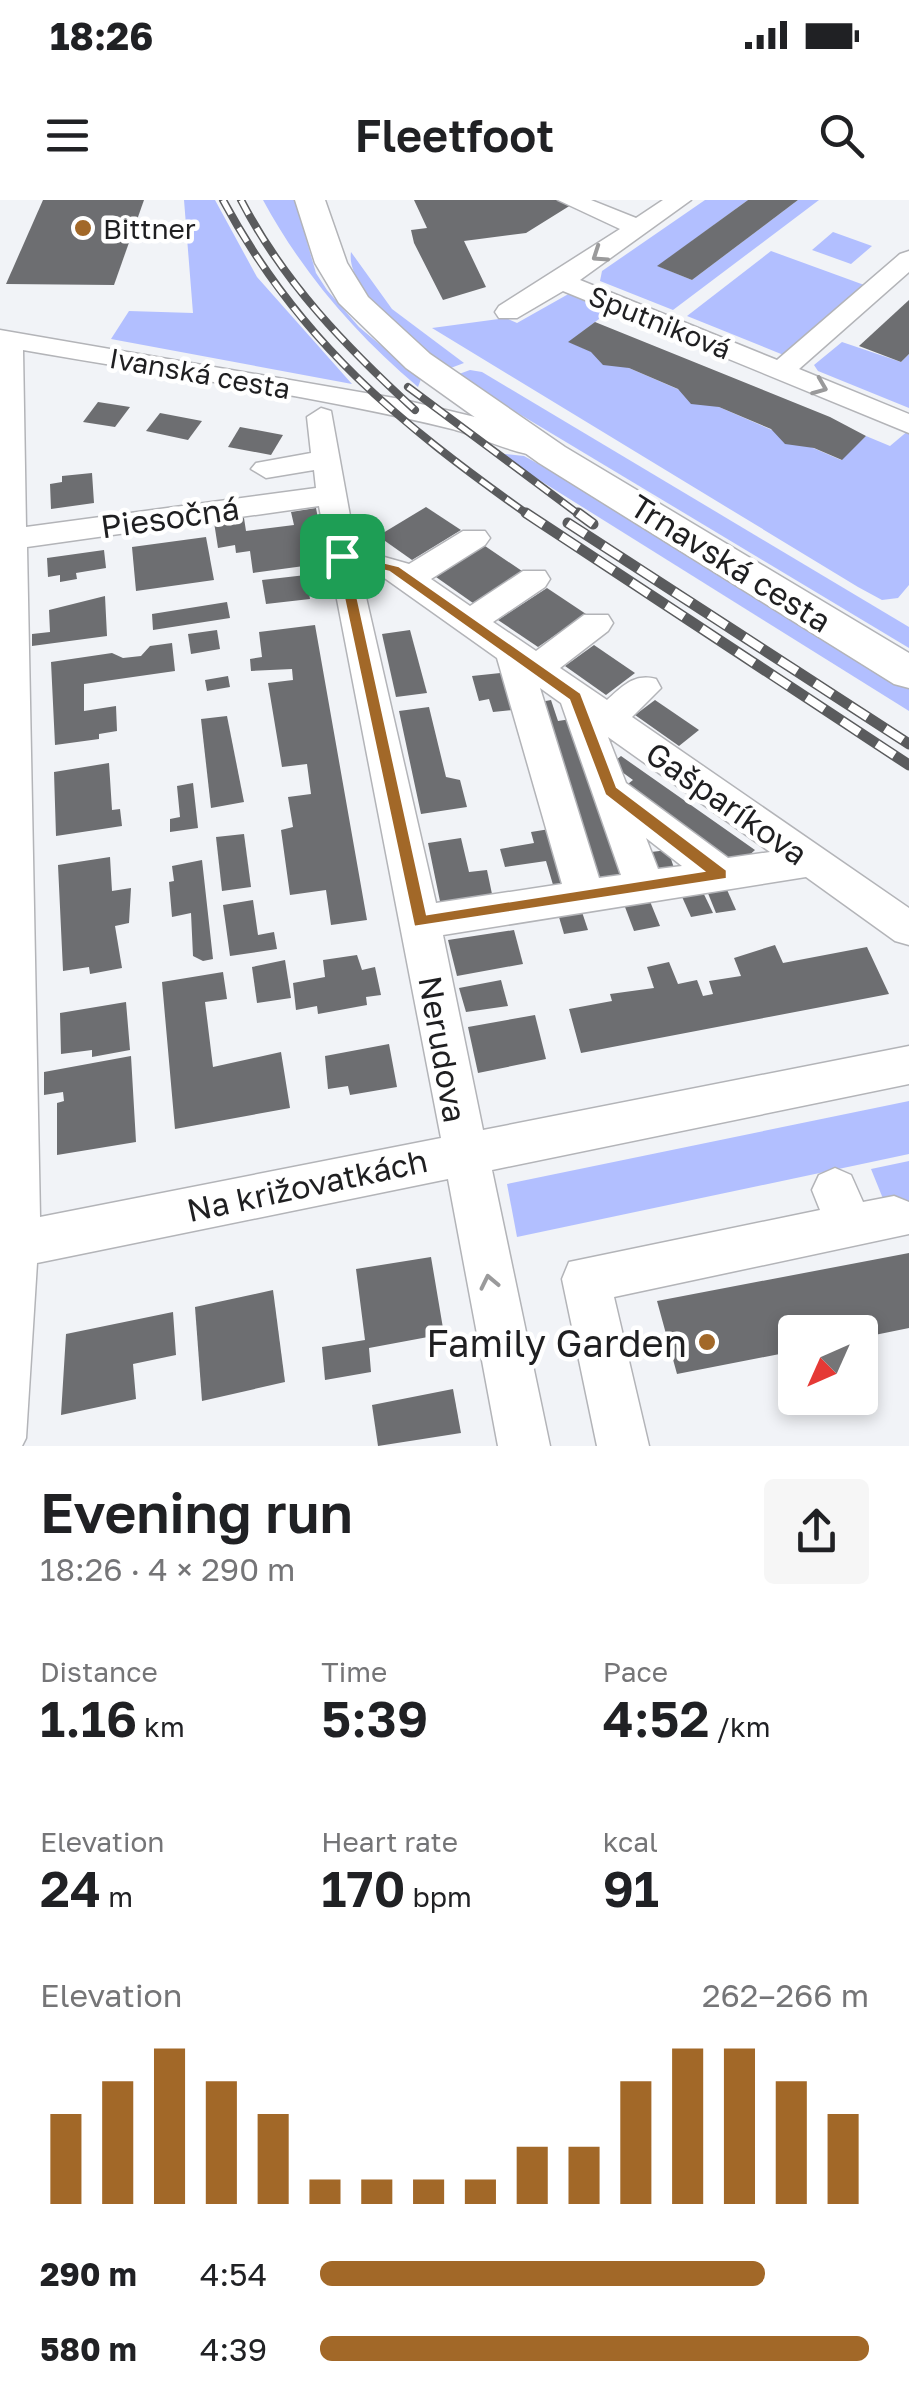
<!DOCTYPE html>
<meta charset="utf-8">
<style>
body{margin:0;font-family:"Golos Text",sans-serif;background:#f6f6f6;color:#202124;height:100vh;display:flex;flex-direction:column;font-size:38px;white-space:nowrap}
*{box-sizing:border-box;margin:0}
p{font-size:32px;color:#757577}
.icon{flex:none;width:55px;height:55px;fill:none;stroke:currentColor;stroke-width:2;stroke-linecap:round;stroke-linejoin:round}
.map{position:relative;height:1246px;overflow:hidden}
.sheet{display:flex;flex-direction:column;background:#fff;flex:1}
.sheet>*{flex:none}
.needle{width:65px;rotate:225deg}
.fabs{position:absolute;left:778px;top:1115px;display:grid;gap:20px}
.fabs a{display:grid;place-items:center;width:100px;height:100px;border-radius:10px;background:#fff;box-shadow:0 5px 15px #0003;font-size:50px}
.pin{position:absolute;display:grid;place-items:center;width:85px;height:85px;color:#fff;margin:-42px;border-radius:20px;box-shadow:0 5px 15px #0006}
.round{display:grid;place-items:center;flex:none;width:105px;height:105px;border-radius:10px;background:#f6f6f6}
.headline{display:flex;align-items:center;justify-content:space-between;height:170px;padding:0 40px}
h1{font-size:55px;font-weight:600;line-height:75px}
.stats{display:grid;grid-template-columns:repeat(3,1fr);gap:15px;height:170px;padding:10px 40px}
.stats div{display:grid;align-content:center}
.stats b{font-size:50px;font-weight:600}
.stats small{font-size:28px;font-weight:400}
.stats p{font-size:28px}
.chart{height:280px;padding:20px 40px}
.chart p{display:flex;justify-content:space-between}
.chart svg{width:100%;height:180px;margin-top:10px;stroke:#a26828;stroke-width:6}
ul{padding:0 40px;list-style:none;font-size:32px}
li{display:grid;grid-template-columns:160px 120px 1fr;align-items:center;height:75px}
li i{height:25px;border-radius:12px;background:#a26828}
.status{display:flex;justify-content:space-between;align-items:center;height:70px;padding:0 50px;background:#fff;direction:ltr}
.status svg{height:28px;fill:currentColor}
header{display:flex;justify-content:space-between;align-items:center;height:130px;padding:0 40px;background:#fff;font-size:45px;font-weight:600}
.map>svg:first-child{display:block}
</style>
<div class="status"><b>18:26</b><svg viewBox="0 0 49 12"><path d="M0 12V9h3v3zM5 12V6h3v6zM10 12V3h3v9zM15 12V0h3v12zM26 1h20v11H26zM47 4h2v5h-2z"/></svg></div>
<header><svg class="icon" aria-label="menu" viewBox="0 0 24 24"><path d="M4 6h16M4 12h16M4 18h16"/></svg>Fleetfoot<svg class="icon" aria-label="search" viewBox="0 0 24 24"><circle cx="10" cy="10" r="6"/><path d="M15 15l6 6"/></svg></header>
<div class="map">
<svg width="909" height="1246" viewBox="0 0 909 1246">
<rect width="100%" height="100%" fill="#f1f3f7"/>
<g fill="#b2bfff">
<polygon points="184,0 215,0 257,77 352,184 111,139 129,111 193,113"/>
<path d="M 263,0 L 295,0 L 316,73 L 327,90 L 359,127 L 421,179 L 418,187 C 355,134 302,72 263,0 Z"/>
<polygon points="705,0 748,0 658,66 692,80 798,0 819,0 673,110 600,81 602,71"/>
<polygon points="833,32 872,46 851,64 812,50"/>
<polygon points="771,51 867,86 786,156 687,116"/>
<path d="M 351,52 L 392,109 L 464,163 L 448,169 C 421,146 345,91 351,52 Z"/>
<polygon points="572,92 612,109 569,142 841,260 866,236 890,246 909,230 909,385 898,398 882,400 858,387 432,128 506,118 517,123"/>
<polygon points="842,142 901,162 909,154 909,208 818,171 814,165"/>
<polygon points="470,170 482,172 909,427 909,448 476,188 459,174"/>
<polygon points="496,253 524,256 605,301 909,487 909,511"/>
<polygon points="909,901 909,954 517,1037 507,984"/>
<polygon points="909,961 909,1007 888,1011 871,969"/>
</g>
<g fill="#6d6e71">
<polygon points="43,0 144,0 114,85 6,84"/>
<polygon points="414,0 579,0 526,33 464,41 486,87 443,100 414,43 411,30 427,28"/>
<polygon points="748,0 798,0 692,80 657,66"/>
<polygon points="909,100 909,154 901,162 859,146"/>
<polygon points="595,122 830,217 866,236 842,260 814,248 785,244 771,229 719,207 691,204 678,189 629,168 603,165 591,152 568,142"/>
<polygon points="98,202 130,207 115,227 83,222"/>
<polygon points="160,213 202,221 188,240 146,231"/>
<polygon points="240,227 283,235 271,255 228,247"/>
<polygon points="92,273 94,303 51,309 50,284 62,282 62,276"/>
<polygon points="426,307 461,330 412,360 378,336"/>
<polygon points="316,308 322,339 300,341 304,366 253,373 250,351 236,353 235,345 218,348 214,322 244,318 246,331 294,325 291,312"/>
<polygon points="206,337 214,380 136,391 132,347"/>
<polygon points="485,346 522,371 473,403 436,377"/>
<polygon points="104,350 106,368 76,373 77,379 60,382 60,375 48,377 47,358"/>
<polygon points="306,375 310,399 266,404 262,380"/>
<polygon points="547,388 586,414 538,447 498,420"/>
<polygon points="105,396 107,436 32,446 32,434 50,432 49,410"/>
<polygon points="227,402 230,418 153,430 152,414"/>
<polygon points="315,425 367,720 331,725 326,690 290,695 281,630 293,627 288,597 311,594 307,564 282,567 268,483 293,480 292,469 251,471 250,459 262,457 259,432"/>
<polygon points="217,430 220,449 191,454 188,434"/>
<polygon points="410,430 427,493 396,497 382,434"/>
<polygon points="172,443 175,471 84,484 84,511 116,506 117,531 99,534 99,539 55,545 51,462 112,453 123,458 141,456 150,446"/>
<polygon points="594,445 635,473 606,495 565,466"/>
<polygon points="510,472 521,509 493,512 489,499 479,501 472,476"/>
<polygon points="228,476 230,487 207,491 205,480"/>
<polygon points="551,500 558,521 571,519 625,685 591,690 535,503"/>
<polygon points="655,500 699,530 679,546 635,515"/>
<polygon points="429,507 446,577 460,580 467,607 421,614 399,511"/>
<polygon points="227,516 244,602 211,608 201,519"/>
<polygon points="621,556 755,650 736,667 624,587 633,580 611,564"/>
<polygon points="109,563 112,610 120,609 122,626 56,636 54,572"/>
<polygon points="193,583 198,628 170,632 170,619 180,617 177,586"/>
<polygon points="556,628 574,692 556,695 546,661 505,667 500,649 534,643 531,632"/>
<polygon points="244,634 251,687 222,691 216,637"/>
<polygon points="461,638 469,672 487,670 492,694 482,696 484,705 442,711 428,643"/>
<polygon points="668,650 677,677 661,679 651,652"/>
<polygon points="110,657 112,691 131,688 129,723 115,726 122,768 90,774 89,767 63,771 58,665"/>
<polygon points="202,660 213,759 203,761 193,756 191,713 172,717 169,682 174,681 172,666"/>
<polygon points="724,683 736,710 716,713 705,686"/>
<polygon points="700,686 713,713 691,717 679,690"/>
<polygon points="647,694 660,726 634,731 622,699"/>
<polygon points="253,700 258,735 274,732 277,749 230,756 223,705"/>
<polygon points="579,703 588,730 564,734 556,707"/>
<polygon points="514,730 523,764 457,776 448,740"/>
<polygon points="775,745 783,763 867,747 889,794 581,853 569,809 612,801 610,794 654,788 647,767 669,762 678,784 697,780 703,796 713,794 709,781 741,776 734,758"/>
<polygon points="357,755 362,770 375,767 381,795 366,797 367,805 318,814 317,806 296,810 293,783 325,777 323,760"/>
<polygon points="285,760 291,798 257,803 252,767"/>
<polygon points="223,772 227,799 205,802 213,867 281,852 290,908 175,929 162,782"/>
<polygon points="501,780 508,806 466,812 459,788"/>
<polygon points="126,802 130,850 92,857 92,850 61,854 60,813"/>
<polygon points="535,815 546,859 478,873 468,827"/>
<polygon points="389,844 397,887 350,895 348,886 328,889 325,856"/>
<polygon points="131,856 136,942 57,955 57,903 64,901 63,892 44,895 44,872"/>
<polygon points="909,1053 909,1128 860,1138 860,1132 795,1132 795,1151 677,1174 657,1101"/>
<polygon points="431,1057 444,1134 369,1148 371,1172 325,1180 322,1147 365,1140 356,1069"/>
<polygon points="273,1090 285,1182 202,1201 195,1107"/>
<polygon points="173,1112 176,1155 133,1164 136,1199 61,1215 66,1134"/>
<polygon points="453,1189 461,1233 378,1246 372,1205"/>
</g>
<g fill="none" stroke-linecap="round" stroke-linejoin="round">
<g stroke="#b3b4b8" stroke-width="3">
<g id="minor">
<polygon points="558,0 591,0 636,18 663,0 691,0 580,80 777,160 900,54 909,51 909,72 799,169 909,214 909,233 563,91 517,118 499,118 495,112 499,106 620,29"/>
<path d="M 0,130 L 400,199 L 504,224 L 546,242 L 551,248 L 546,254 C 524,260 477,235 452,229 C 311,195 166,175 23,150 L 26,327 L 316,288 L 314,270 L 266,278 L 251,269 L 256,263 L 311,253 L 307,217 L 321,208 L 331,211 L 356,349 L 409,364 L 463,331 L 485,331 L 490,338 L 485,345 L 431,379 L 470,406 L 523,371 L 545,371 L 550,379 L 545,387 L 493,422 L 536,451 L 584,415 L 608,415 L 613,423 L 608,431 L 560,468 L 607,500 C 623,486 634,473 656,479 L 661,488 L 632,517 L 909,708 L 909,745 L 895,741 L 806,677 L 443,735 L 483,930 L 909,846 L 909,884 L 492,970 L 550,1246 L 498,1246 L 448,979 L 37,1063 L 26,1238 L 22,1246 L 0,1246 ZM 319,306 L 441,938 L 40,1017 L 27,347 ZM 360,371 L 383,377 L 497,458 L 562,684 L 436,703 ZM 540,488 L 561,503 L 621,675 L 599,678 ZM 608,537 L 770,652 L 728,658 L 626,583 ZM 646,638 L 682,666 L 658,669 Z"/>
<polygon points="835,968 851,975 863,1002 894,996 909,1002 909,1034 614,1097 649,1246 597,1246 562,1079 569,1062 820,1010 812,990 819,975"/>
</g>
</g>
<g stroke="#b3b4b8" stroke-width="3">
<polygon id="major" points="295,0 325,0 347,63 368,97 430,154 565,247 909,453 909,488 894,484 539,263 406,168 339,103 315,63"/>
</g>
<use href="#minor" fill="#fff" fill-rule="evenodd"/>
<use href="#major" fill="#fff" fill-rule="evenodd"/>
<g stroke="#5a5b5d" stroke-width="8">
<g id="rail-far1">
<path d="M 223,0 C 300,143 399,223 530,316"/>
<path d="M 241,0 C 284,83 346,147 415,210"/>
<polyline points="408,187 581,316"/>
</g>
</g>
<g stroke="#5a5b5d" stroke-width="11">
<g id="rail">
<polyline points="526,313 909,565"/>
<polyline points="578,313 593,324"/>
<polyline points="568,323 909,544"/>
</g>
</g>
<use href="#rail-far1" stroke="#fff" stroke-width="5" stroke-dasharray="16" stroke-linecap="butt"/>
<use href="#rail" stroke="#fff" stroke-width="8" stroke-dasharray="21" stroke-linecap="butt"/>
</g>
<defs><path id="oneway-chevron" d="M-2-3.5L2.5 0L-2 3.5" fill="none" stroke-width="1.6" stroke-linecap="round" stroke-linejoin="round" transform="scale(2.5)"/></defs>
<g stroke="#9a9a9b">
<use href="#oneway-chevron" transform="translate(599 55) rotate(146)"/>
<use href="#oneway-chevron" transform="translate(820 187) rotate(22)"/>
<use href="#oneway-chevron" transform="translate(489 1082) rotate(-102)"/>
</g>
<path fill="#a26828" stroke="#fff" stroke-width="2.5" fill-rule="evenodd" d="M 342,352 L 399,366 L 581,493 L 617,587 L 727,670 L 727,679 L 414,727 L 335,356 ZM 350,363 L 389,372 L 569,500 L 605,595 L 703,671 L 427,714 Z"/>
<g fill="#a26828" stroke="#fff" stroke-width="4">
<circle cx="83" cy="28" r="10"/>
<circle cx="707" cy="1142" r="10"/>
</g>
<g text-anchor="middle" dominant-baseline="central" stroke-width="9" stroke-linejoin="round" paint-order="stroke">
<g font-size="28" fill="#1f1f21" stroke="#fff" text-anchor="start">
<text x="103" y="28">Bittner</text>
</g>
<g font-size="28" fill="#1f1f21" stroke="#fff">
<text transform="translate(660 122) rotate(22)">Sputniková</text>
<text transform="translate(200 173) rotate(10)">Ivanská cesta</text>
</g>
<g font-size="32" fill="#1f1f21" stroke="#fff">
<text transform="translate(170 317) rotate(-8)">Piesočná</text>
<text transform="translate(731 363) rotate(32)">Trnavská cesta</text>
<text transform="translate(727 603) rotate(35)">Gašparíkova</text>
<text transform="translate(443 849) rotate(80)">Nerudova</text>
<text transform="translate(307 985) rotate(-12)">Na križovatkách</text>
</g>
<g font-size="38" fill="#1f1f21" stroke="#fff" text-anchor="end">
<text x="687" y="1142">Family Garden</text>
</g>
</g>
</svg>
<div class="fabs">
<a><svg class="needle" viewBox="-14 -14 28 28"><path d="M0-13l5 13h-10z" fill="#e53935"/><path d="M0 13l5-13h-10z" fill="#757577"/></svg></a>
</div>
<div class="pin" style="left:342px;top:356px;background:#1e9e55"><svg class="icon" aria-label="arrive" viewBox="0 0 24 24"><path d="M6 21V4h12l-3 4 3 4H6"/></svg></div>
</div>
<section class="sheet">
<div class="headline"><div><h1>Evening run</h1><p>18:26 · 4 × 290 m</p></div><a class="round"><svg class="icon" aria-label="share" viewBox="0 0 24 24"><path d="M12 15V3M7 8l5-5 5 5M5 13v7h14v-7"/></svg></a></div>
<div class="stats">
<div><p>Distance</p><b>1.16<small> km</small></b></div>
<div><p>Time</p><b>5:39</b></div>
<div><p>Pace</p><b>4:52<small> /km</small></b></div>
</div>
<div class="stats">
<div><p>Elevation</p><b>24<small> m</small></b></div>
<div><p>Heart rate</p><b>170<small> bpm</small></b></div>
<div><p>kcal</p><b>91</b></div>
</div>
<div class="chart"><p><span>Elevation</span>262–266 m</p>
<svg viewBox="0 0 160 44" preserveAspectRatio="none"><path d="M5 44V22M15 44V14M25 44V6M35 44V14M45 44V22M55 44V38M65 44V38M75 44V38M85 44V38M95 44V30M105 44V30M115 44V14M125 44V6M135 44V6M145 44V14M155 44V22"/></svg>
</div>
<ul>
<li><b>290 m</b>4:54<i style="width:81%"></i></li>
<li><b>580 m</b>4:39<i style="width:100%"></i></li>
</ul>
</section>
